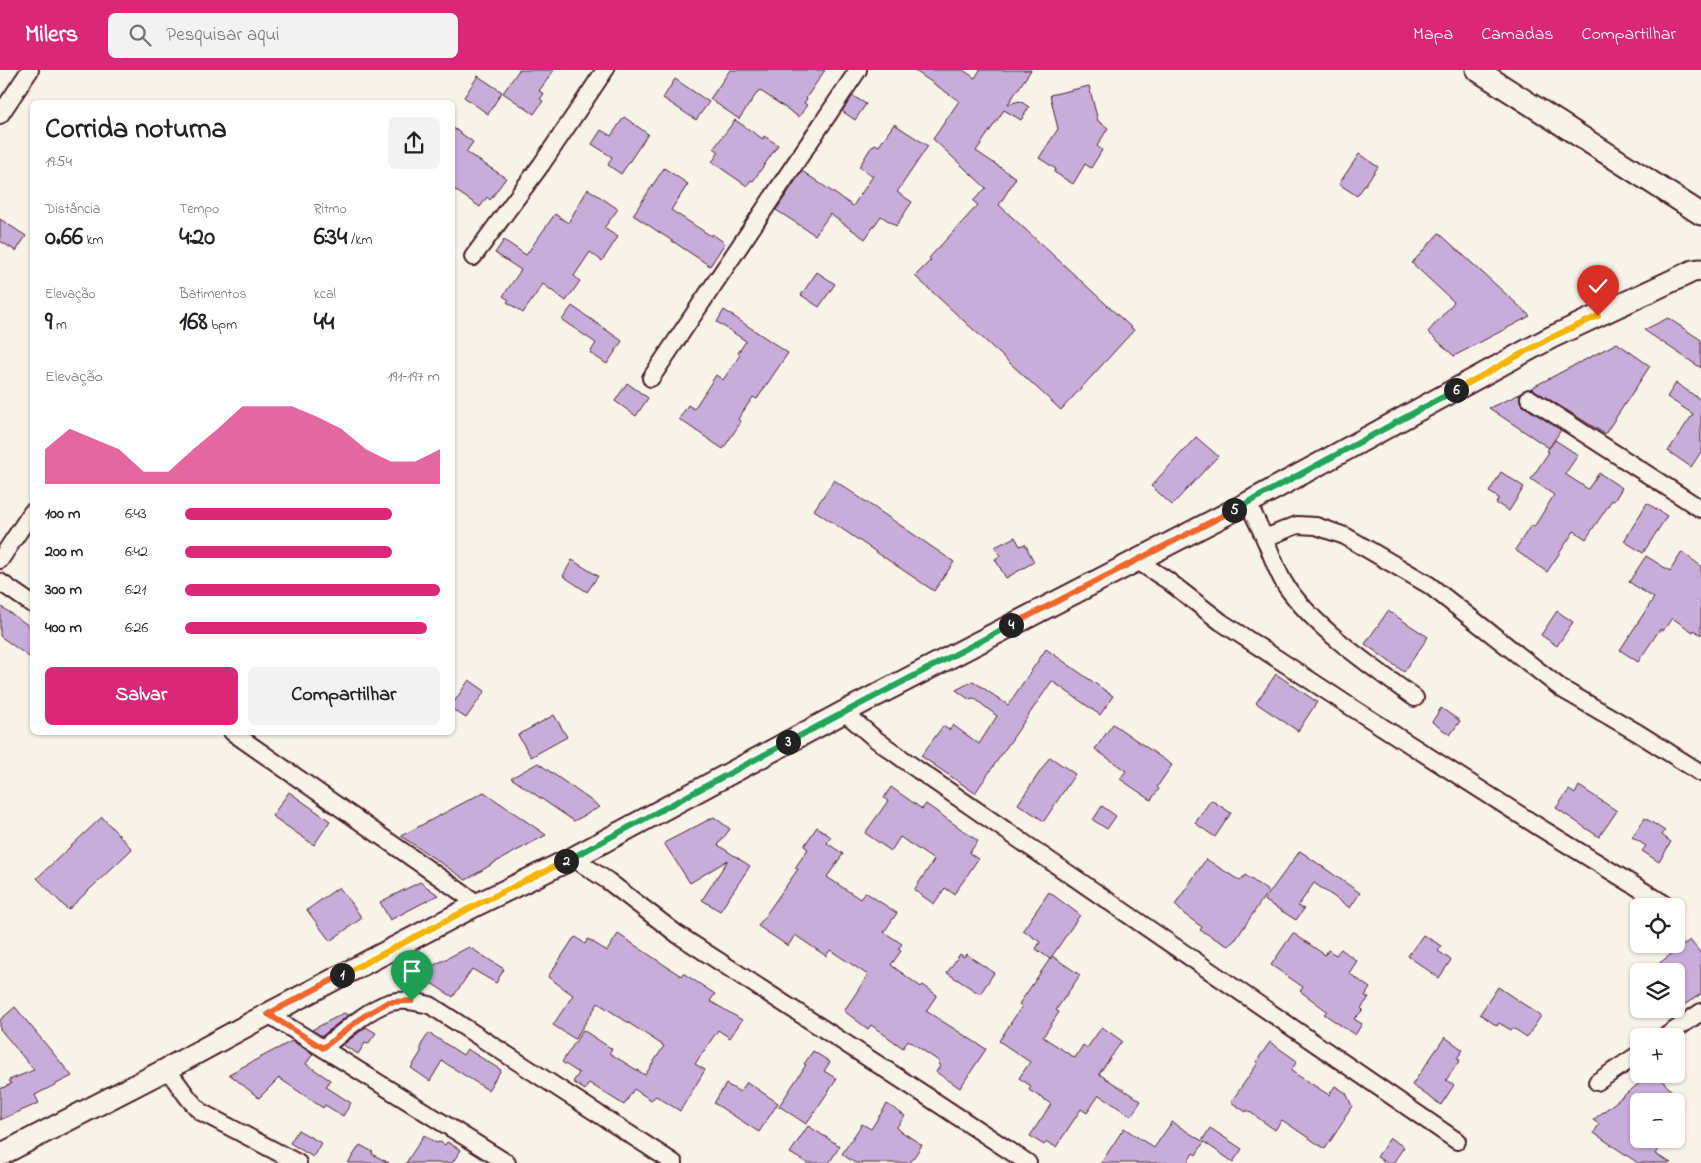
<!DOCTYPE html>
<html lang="pt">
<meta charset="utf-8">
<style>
body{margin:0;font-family:"Indie Flower",sans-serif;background:#f2f2f2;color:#202124;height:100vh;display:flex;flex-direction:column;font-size:19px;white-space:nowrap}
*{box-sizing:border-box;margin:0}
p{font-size:16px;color:#757577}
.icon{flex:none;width:28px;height:28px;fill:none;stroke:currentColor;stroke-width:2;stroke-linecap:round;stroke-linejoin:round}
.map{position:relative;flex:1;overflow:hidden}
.side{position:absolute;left:30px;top:30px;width:425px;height:635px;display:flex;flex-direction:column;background:#fff;border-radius:8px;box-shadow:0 1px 4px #0004}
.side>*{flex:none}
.tools{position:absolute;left:1630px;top:828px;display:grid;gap:10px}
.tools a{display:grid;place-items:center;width:55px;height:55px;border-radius:8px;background:#fff;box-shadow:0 1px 4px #0004;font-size:25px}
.pin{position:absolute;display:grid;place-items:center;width:42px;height:42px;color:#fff;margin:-51px -21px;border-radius:50% 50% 50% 0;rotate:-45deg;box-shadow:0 0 5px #0007}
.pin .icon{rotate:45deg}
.km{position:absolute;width:25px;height:25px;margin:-12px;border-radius:50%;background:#222;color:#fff;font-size:14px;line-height:25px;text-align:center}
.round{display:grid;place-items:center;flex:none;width:52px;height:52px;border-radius:8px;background:#f2f2f2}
.head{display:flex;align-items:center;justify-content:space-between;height:85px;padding:0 15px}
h1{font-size:28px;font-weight:700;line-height:38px}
.stats{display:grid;grid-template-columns:repeat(3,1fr);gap:8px;height:85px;padding:5px 15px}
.stats div{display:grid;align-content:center}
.stats b{font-size:25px;font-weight:700}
.stats small{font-size:14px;font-weight:400}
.stats p{font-size:14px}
.chart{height:140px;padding:10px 15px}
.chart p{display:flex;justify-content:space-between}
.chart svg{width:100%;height:90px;margin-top:5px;fill:#db2777;opacity:.7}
.button{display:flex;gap:10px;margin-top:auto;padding:10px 15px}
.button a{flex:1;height:58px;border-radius:8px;background:#db2777;color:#fff;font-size:20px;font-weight:700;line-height:58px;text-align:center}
.button a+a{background:#f2f2f2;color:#202124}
ul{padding:0 15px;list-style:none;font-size:16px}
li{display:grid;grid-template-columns:80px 60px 1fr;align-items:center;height:38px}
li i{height:12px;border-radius:6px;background:#db2777}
header{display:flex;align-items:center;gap:30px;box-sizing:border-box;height:70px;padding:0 25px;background:#db2777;color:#fff}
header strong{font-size:24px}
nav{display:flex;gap:28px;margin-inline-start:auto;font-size:18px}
.search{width:350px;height:45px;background:#f2f2f2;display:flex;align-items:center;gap:12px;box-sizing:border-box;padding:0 18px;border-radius:8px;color:#757577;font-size:19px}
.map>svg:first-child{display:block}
</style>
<header>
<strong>Milers</strong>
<div class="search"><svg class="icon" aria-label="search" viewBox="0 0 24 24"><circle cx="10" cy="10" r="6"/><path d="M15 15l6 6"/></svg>Pesquisar aqui</div>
<nav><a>Mapa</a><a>Camadas</a><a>Compartilhar</a></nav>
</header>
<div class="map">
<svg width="1701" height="1093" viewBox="0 0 1701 1093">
<rect width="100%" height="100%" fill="#f7f3e8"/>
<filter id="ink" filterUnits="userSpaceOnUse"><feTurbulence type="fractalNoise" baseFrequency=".02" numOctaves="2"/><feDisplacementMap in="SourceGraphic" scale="10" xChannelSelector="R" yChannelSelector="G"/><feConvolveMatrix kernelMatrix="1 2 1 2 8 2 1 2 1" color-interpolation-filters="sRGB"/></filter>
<g filter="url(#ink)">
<g fill="#c8addb" stroke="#4a1f2b">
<polygon points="519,0 554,0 539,21 544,24 540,29 543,31 534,44 503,23"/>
<polygon points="730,0 825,0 806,28 807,29 804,33 807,35 799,47 759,20 739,49 710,29"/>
<polygon points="914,0 963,0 975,8 980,0 1031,0 1008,34 1020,31 1029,37 1021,50 1004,40 976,81 1016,108 999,135 1134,260 1061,340 915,206 931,190 929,188 978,135 973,131 986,118 933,69 959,31"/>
<polygon points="478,6 502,22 488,44 464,27"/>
<polygon points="675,9 709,32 696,50 663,28"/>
<polygon points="1089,16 1098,51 1108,58 1097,76 1102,80 1091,98 1085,94 1073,114 1054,102 1056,99 1039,88 1058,59 1050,25"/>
<polygon points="853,26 866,34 855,50 842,41"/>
<polygon points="624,47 648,64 621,104 608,95 612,87 592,74 601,60 611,66"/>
<polygon points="735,50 763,69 764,66 778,75 753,111 751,110 747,116 712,92 719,82 714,78"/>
<polygon points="894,54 928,76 897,122 912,132 896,156 881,146 865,169 830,144 815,165 776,140 802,101 853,136 873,106 859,97 870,79 875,74 879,76"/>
<polygon points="452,57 473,72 466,82 506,108 490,130 487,127 480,137 452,118"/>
<polygon points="1359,84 1378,97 1357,126 1339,114"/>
<polygon points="664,98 688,114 671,140 711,166 712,164 725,173 710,196 633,145"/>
<polygon points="588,119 618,139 604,158 618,167 602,191 590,182 574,206 580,211 566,231 543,214 523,243 507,232 509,230 503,226 521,200 495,183 504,170 526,185 555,144 568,153"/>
<polygon points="0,149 26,166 16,181 0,171"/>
<polygon points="1439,163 1530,246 1454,286 1428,262 1454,232 1412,193"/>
<polygon points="817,202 835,214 819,237 801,225"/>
<polygon points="572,236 622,271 607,294 590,283 596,273 562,250"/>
<polygon points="724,240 788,283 757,329 753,327 738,349 741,352 723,379 679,349 688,335 694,339 716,305 723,310 740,285 738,283 746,271 717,252"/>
<polygon points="1668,248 1701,270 1701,298 1644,260"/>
<polygon points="1617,273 1650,296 1605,364 1531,318"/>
<polygon points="627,313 648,328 636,346 615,331"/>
<polygon points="1676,313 1701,330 1701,382 1691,397 1668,381 1693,344 1667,327"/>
<polygon points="1520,324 1520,332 1523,336 1561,360 1549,378 1555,370 1578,385 1565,404 1588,419 1599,403 1622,418 1614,431 1612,430 1586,469 1574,461 1547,502 1515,480 1531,455 1534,457 1554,425 1531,409 1549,382 1547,381 1549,378 1489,338"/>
<polygon points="1196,367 1218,386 1172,435 1151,416"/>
<polygon points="1501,402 1524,417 1509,441 1496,433 1499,428 1489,422"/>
<polygon points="834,410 954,492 934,521 814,440"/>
<polygon points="1647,433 1667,446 1643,483 1624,471"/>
<polygon points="1015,467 1020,476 1025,474 1034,492 1006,508 995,489 1000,486 995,477"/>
<polygon points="1682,482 1701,496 1701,565 1694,560 1693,562 1672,548 1663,561 1660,559 1638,592 1620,580 1654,528 1629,512 1646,486 1670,501"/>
<polygon points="572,490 598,506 587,522 563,506"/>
<polygon points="0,536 32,558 32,589 0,566"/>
<polygon points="1388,541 1428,567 1404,602 1365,574"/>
<polygon points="1557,541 1573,552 1557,576 1541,565"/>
<polygon points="1046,579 1113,626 1100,645 1052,611 975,723 921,686 943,656 949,660 953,655 979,674 997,646 974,628 972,628 970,630 956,620 973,611 1008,635"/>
<polygon points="1276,604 1317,632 1298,661 1256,633"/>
<polygon points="469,610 485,621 466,648 452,639 452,635"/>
<polygon points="1441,638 1460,651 1450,665 1432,652"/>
<polygon points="554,645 567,667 531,687 518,665"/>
<polygon points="1113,654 1172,695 1157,717 1159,719 1151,730 1120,709 1126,701 1095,679"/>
<polygon points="1050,687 1075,704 1044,751 1018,734"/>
<polygon points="538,693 600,737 574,751 511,708"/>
<polygon points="1579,716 1617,741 1599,767 1556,738 1569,720 1575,724"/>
<polygon points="891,717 922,739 926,734 978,771 969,783 978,789 964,810 954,824 945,818 934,834 914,820 934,790 900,767 891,781 865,763 888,731 884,728"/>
<polygon points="289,722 330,751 314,775 272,746"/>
<polygon points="484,722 546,765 494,793 466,810 401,766"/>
<polygon points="1211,730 1231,743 1215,767 1195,753"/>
<polygon points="1102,736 1116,746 1107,759 1093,750"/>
<polygon points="102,747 132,779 68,840 37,808"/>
<polygon points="714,747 730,759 718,775 750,796 720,841 702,830 728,790 690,813 664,773"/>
<polygon points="1645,748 1665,761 1662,765 1671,772 1659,792 1642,781 1646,776 1632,767"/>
<polygon points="817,757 831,767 827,773 843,784 827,807 860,829 865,822 897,843 884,862 902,874 898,879 901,881 891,895 921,917 923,915 937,925 926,941 986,979 960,1018 936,1002 940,996 938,994 940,992 908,970 903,978 871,955 868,959 844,941 868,905 830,880 826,886 795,865 788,876 758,856 798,799 795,798 808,779 804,776"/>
<polygon points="1300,781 1360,823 1350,838 1314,813 1298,836 1304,839 1296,850 1264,830"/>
<polygon points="1206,789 1240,811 1245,805 1268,821 1236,869 1228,876 1200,860 1202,857 1184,844 1175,835"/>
<polygon points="420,812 438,825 390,850 380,832"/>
<polygon points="339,817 362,848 330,871 307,840"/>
<polygon points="1049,822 1080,845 1050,889 1036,879 1040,872 1023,860"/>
<polygon points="1293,863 1325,885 1328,880 1336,885 1341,879 1357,891 1349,903 1370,918 1365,926 1369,928 1361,938 1363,940 1354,949 1362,954 1355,965 1324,944 1327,941 1300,921 1303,917 1271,895"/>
<polygon points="618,864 681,906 683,903 715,924 710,931 742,950 730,968 718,960 695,994 705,1000 680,1041 656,1026 651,1030 634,1019 624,1035 589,1013 585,1020 573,1012 579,1003 562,992 583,960 612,979 609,983 645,1005 664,976 598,933 575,969 553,955 573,925 548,907 573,869 576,867 585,874 588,869 607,881"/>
<polygon points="1423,865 1442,876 1438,881 1451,890 1439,908 1408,886"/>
<polygon points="1690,870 1701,884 1701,924 1676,940 1676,901 1649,901"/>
<polygon points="469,877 504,899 496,913 472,899 453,927 417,904"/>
<polygon points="960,884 964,887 966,884 994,903 980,924 947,903"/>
<polygon points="1052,886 1080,905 1056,940 1059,942 1043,967 1075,988 1083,975 1087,978 1102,957 1122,971 1099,1004 1141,1031 1131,1046 1099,1025 1087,1043 1081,1039 1056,1077 1047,1072 1044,1075 1030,1066 1051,1034 1029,1020 1031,1016 1019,1008 1030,992 999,971 1022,936 1019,934"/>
<polygon points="1498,917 1541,946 1527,967 1513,958 1511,960 1499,953 1497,956 1480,944"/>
<polygon points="15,937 72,1006 35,1025 39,1033 0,1050 0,1019 11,1014 9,1010 34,1000 0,959 0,950"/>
<polygon points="344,943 348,945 322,966 312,960"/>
<polygon points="366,957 376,963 368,974 365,973 358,984 343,975"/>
<polygon points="429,963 463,985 467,979 501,1000 488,1020 442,991 430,1011 411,998 421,982 421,975"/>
<polygon points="1445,967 1463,980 1457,988 1460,990 1446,1010 1454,1015 1441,1035 1412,1015"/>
<polygon points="292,971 313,984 306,994 330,1010 326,1017 351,1033 343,1046 325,1035 323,1038 279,1008 259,1028 229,1004"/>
<polygon points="1270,972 1297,991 1291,1001 1329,1025 1335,1016 1346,1023 1352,1036 1344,1048 1345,1049 1325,1079 1282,1050 1275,1060 1247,1040 1246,1042 1231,1032 1258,993 1256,992"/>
<polygon points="813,981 830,992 824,1001 837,1009 806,1054 779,1036 806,995 804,994"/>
<polygon points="1651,1004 1657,1004 1680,1031 1639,1031 1639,1069 1648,1069 1659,1078 1655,1084 1671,1093 1638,1093 1594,1063 1599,1054 1593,1050"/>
<polygon points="747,1012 778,1033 759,1062 714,1033 726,1014 740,1022"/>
<polygon points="887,1034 905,1046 896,1058 922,1075 910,1093 855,1093 842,1084 862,1054 871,1059"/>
<polygon points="1172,1052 1202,1071 1210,1058 1242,1079 1233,1092 1204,1072 1196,1085 1193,1083 1187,1093 1101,1093 1124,1058 1154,1078"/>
<polygon points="808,1056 840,1076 829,1093 807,1093 790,1083"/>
<polygon points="298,1060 321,1073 313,1087 290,1073"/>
<polygon points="424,1065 436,1073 440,1072 445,1075 447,1072 461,1080 452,1093 406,1093"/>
<polygon points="1390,1068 1404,1077 1393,1093 1387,1093 1377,1087"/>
<polygon points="360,1075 373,1082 372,1084 389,1093 348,1093"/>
</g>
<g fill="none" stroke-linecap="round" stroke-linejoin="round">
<g stroke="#4a1f2b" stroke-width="20">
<g id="minor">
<polyline points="0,45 30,0"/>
<polyline points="473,187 541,95 605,0"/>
<polyline points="651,308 858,0"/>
<polyline points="1529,328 1701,439"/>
<path d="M 1248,433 C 1253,444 1259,455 1264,467 C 1272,484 1276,501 1286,516 C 1317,560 1372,597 1415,628"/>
<polyline points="1265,468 1297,455 1316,456 1345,466 1429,515 1562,619 1638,663 1701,703"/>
<polyline points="0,490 32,442"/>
<polyline points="1136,490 1167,510 1221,552 1348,635 1539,757 1668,836"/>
<polyline points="0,512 32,534"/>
<polyline points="844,642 874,668 918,700 1457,1071"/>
<polyline points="232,662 478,834"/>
<polyline points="573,788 608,811 677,864 922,1023 1028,1093"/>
<polyline points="268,944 507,1093"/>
<polyline points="1666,966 1701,942"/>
<path d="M 323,978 C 340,965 368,939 388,933 C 401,928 417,932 430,935 L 674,1093"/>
<polyline points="167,999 189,1029 201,1042 298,1093"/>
<polyline points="1597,1012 1639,984"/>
</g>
</g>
<g stroke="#4a1f2b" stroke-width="25">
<g id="tertiary">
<polyline points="1477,0 1701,144"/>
<polyline points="0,1085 167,999 268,944 478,834 573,788 844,642 1248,433 1550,268 1693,201 1701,200"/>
</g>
</g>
<use href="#minor" stroke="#f7f3e8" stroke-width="16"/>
<use href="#tertiary" stroke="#f7f3e8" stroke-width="21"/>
</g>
</g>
<g fill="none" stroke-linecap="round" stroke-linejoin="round" filter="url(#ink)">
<g stroke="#fff" stroke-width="10">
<polyline id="split-1" points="342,905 268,944 323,978 364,946 388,932 412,931"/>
</g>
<g stroke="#fff" stroke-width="10">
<polyline id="split-2" points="342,905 478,834 566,791"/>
</g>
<g stroke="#fff" stroke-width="10">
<polyline id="split-3" points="566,791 788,672"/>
</g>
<g stroke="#fff" stroke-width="10">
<polyline id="split-4" points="788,672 1011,555"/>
</g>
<g stroke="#fff" stroke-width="10">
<polyline id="split-5" points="1011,555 1234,440"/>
</g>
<g stroke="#fff" stroke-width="10">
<polyline id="split-6" points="1234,440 1456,320"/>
</g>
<g stroke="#fff" stroke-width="10">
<polyline id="split-7" points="1456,320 1550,268 1598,246"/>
</g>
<use href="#split-1" stroke="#f0652b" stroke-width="6"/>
<use href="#split-2" stroke="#f5b400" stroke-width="6"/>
<use href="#split-3" stroke="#22a559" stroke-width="6"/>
<use href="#split-4" stroke="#22a559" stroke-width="6"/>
<use href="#split-5" stroke="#f0652b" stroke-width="6"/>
<use href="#split-6" stroke="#22a559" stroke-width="6"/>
<use href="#split-7" stroke="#f5b400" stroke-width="6"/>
</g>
</svg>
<div class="tools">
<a><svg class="icon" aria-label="locate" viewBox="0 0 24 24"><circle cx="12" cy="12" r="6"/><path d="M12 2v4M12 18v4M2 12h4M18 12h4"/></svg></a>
<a><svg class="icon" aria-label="layers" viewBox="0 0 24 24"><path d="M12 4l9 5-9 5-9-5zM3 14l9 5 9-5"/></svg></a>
<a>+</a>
<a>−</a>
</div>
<div class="pin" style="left:412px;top:931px;background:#1e9e55"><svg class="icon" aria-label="arrive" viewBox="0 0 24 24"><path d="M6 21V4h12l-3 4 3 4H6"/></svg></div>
<div class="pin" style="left:1598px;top:246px;background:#d93025"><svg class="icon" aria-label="check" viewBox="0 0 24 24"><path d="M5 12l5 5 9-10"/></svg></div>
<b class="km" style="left:342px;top:905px">1</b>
<b class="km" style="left:566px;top:791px">2</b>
<b class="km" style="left:788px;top:672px">3</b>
<b class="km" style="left:1011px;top:555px">4</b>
<b class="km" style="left:1234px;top:440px">5</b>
<b class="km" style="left:1456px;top:320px">6</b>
<section class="side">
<div class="head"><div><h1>Corrida noturna</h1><p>19:54</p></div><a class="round"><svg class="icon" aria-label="share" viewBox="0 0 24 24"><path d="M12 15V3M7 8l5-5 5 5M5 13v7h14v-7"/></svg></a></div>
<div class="stats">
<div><p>Distância</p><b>0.66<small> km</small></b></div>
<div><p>Tempo</p><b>4:20</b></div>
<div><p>Ritmo</p><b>6:34<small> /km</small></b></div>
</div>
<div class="stats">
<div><p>Elevação</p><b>9<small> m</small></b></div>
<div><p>Batimentos</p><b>168<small> bpm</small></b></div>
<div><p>kcal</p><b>44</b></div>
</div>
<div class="chart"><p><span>Elevação</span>191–197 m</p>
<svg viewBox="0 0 160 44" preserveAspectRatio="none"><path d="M0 44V27L10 17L20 22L30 27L40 38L50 38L60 27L70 17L80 6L90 6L100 6L110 11L120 17L130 27L140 33L150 33L160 27V44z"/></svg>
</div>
<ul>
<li><b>100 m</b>6:43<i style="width:81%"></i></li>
<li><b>200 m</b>6:42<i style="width:81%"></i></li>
<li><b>300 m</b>6:21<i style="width:100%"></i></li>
<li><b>400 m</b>6:26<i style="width:95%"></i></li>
</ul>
<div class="button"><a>Salvar</a><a>Compartilhar</a></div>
</section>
</div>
